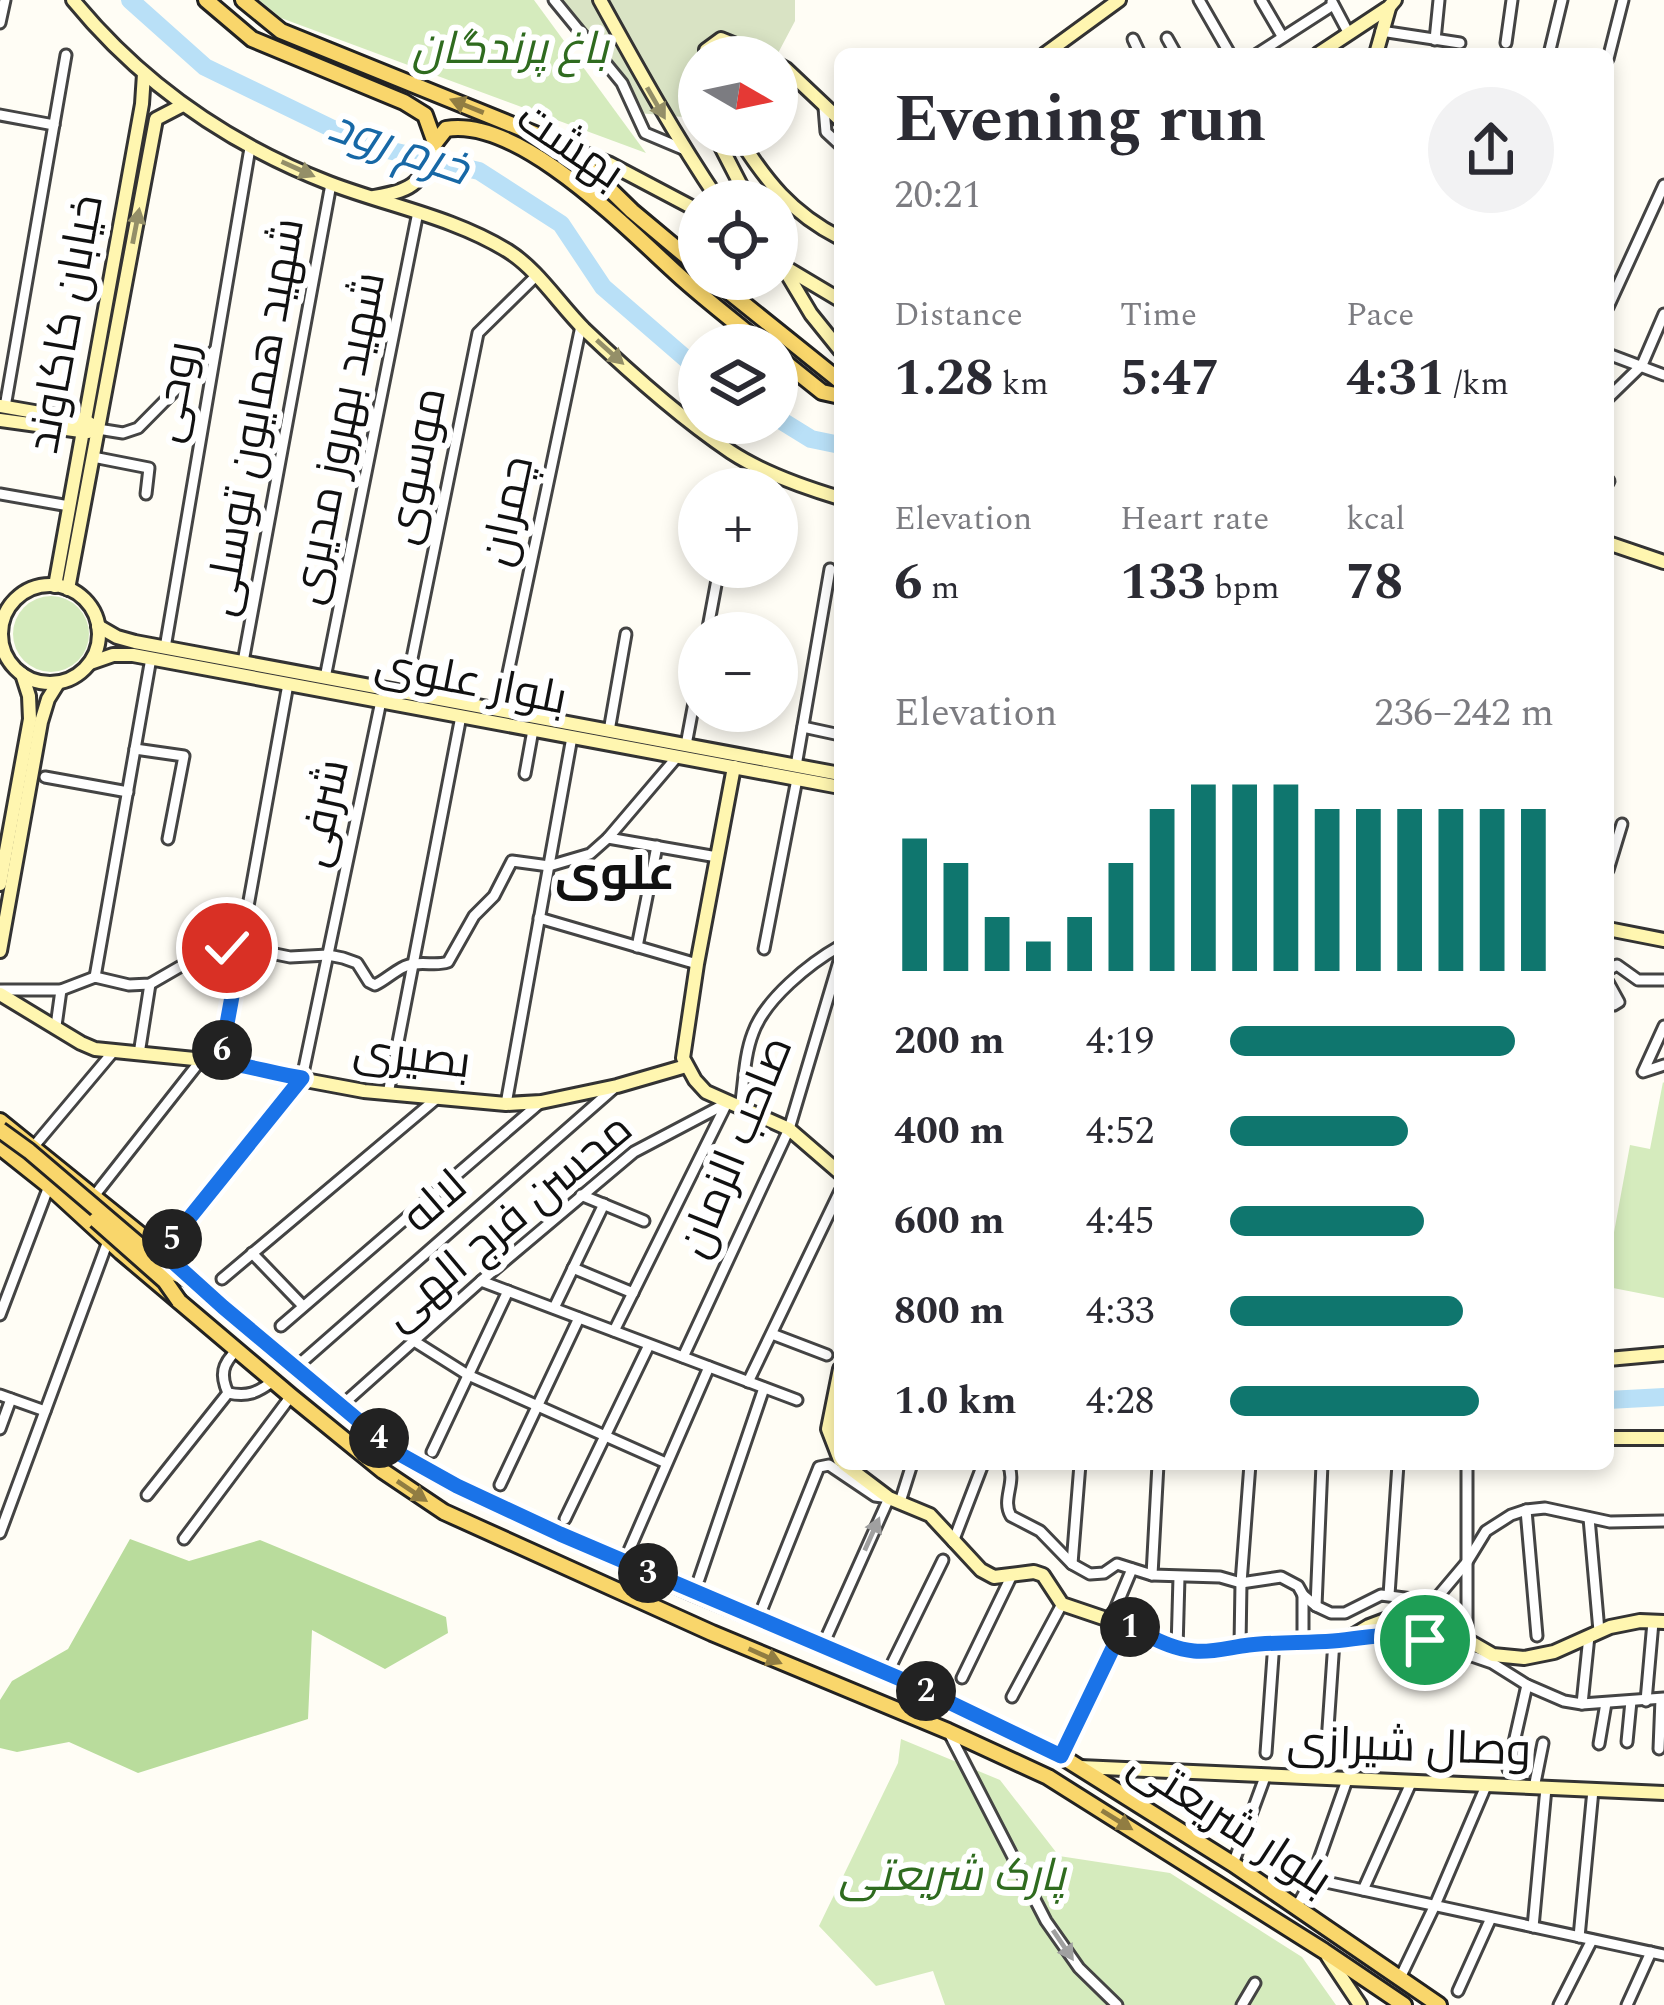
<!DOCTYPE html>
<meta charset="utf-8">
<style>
body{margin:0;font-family:Spectral,Cairo,serif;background:#f2f2f3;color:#2b2b33;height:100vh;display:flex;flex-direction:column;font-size:45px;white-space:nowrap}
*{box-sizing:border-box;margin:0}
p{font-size:39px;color:#7c7c81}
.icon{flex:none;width:66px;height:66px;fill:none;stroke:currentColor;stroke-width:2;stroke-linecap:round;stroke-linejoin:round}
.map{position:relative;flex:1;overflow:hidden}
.drawer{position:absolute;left:834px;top:48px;width:780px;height:1422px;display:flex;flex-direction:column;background:#fff;border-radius:18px;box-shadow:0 6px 18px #0003}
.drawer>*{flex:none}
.needle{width:78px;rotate:99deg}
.tools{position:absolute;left:678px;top:36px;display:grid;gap:24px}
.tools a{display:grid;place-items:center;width:120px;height:120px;border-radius:50%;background:#fff;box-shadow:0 6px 18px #0003;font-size:60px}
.pin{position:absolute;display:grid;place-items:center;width:102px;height:102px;color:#fff;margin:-51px;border:6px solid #fff;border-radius:50%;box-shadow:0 3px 12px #0007}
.km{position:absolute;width:60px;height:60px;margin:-30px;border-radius:50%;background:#222;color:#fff;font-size:33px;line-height:60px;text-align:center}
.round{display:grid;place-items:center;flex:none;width:126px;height:126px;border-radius:63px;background:#f2f2f3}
.summary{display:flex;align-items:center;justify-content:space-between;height:204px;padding:0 60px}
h1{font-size:66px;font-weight:700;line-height:90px}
.metrics{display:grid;grid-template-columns:repeat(3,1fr);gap:18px;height:204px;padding:12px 60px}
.metrics div{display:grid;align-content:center}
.metrics b{font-size:51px;font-weight:700}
.metrics small{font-size:33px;font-weight:400}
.metrics p{font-size:33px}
.chart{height:336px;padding:24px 60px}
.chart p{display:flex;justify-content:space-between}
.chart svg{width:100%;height:216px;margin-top:12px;stroke:#0f766e;stroke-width:6}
ul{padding:0 60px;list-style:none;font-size:39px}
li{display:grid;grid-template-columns:192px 144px 1fr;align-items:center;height:90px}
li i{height:30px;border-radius:15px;background:#0f766e}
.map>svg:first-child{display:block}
</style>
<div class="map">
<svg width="1664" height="2005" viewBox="0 0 1664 2005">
<rect width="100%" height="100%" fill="#fffdf5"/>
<g fill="#d5ebbd">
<polygon points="259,0 534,0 646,153 281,18"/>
<circle cx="51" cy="634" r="38"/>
<polygon points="1663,1082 1664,1083 1664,1298 1608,1287 1608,1265 1630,1145 1650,1149"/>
<polygon points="901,1739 1000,1780 1059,1856 1170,1873 1302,1957 1336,2005 945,2005 933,1971 876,1986 819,1926 898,1763"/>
</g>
<polygon fill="#b9dc9c" points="130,1539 189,1561 260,1540 446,1617 448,1633 385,1669 312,1630 308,1719 138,1773 69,1742 17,1752 0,1748 0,1700 12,1681 68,1649"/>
<polygon fill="#d9e3c4" points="555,0 795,0 795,21 776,57 699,57 699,111 683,117 638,113"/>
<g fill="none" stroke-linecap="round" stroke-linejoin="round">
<g stroke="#b9e0f7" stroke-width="18">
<polyline points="130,0 205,67 366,145 479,171 561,224 603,287 699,370"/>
<polyline points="777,418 811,439 840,445"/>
<polyline points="1608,1400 1664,1397"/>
</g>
<g stroke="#444" stroke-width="15">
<g id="street">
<polyline points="554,0 622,83 645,133 683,149"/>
<polyline points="1199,0 1230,54"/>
<polyline points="1261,0 1282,36"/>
<polyline points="1332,2 1349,34"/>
<polyline points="0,23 5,0"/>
<polyline points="1381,31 1460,43"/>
<polyline points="1167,38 1176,54"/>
<polyline points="1133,39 1140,54"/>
<polyline points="1435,40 1439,0"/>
<polyline points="1506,43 1512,0"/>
<polyline points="1257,54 1333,5"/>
<polyline points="1549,54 1562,0"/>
<polyline points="1608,59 1623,0"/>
<polyline points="824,108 826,132 840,145"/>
<polyline points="0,115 54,125"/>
<polyline points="1608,307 1664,185"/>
<polyline points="1608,354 1664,375"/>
<polyline points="1608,398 1642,365 1664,314"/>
<polyline points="5,407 66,55"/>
<polyline points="98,429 123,433 138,428 215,350"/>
<polyline points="93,457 149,468 146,494"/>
<polyline points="1608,483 1609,481"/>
<polyline points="0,494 69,506"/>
<polyline points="707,633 718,574"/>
<polyline points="165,648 250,148"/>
<polyline points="243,662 331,184"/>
<polyline points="325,678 418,212"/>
<polyline points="405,693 478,333 536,276"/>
<polyline points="500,711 581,326"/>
<polyline points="803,727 840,735"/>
<polyline points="609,731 626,634"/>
<polyline points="686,745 699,676"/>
<polyline points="135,749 184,756 168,839"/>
<polyline points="796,766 830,569"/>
<polyline points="525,774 533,730"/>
<polyline points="45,777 128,792"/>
<polyline points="608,838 717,857"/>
<polyline points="1608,870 1622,824"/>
<polyline points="539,918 697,964"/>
<polyline points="637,947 657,846"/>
<polyline points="764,949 797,779"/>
<polyline points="1608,970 1617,965 1638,980 1664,980"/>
<polyline points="95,977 151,658"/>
<polyline points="1608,982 1619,1002 1614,1005 1608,1001"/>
<path d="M 0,990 L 61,990 L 95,977 L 129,985 L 150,984 L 195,958 L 227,948 L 241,947 L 290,957 L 328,955 L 343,958 L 357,963 L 369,982 L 375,985 C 388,979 400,965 414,964 C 427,962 436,966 448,962 L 474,916 L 494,896 L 512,861 L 549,866 L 590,854 L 608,838 L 677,757"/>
<polyline points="56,1026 61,990"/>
<polyline points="1664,1026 1643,1072 1664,1065"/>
<polyline points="139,1054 150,984"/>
<polyline points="220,1062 288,684"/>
<polyline points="388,1094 461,716"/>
<polyline points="506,1104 572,737"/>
<path d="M 740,1108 C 744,1084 744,1056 753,1033 C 765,999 810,963 840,946"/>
<polyline points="34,1146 113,1052"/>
<polyline points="581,1195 644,1221"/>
<polyline points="94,1196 201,1060"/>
<polyline points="162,1252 302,1078 381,701"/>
<polyline points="252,1253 303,1306"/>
<polyline points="573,1268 633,1293"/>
<polyline points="222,1279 436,1099"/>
<polyline points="481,1281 797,1400"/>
<polyline points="554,1308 604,1204"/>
<polyline points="0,1315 49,1186"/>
<polyline points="281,1326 541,1102"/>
<polyline points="614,1331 727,1103"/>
<polyline points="772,1334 827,1355"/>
<polyline points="414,1341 468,1375 666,1463"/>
<polyline points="683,1357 789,1129 840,958"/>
<polyline points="295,1368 613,1089"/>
<polyline points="748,1382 840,1191"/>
<path d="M 228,1393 C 248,1397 257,1393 273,1381"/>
<path d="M 228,1393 C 220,1375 222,1364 237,1350"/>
<polyline points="0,1395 45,1411"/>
<polyline points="341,1406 481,1281 634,1152 727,1103"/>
<polyline points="0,1429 11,1399"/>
<polyline points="432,1452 508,1291"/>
<path d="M 1008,1464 C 1017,1483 1001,1499 1011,1516 L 1040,1531 L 1072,1564 L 1090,1574 L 1104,1573 L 1117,1564 L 1152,1575 L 1220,1577 L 1241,1583 L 1281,1577 L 1298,1586 L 1303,1595 L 1316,1606 L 1331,1613 L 1345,1613 L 1381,1595 L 1428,1601 L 1435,1600 L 1467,1562 L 1486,1531 L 1511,1515 L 1526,1510 L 1545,1508 L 1610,1522 L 1664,1521"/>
<polyline points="500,1485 579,1318"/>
<polyline points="147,1495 228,1393"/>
<polyline points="900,1502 912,1464"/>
<polyline points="1526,1510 1537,1636"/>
<polyline points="1589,1518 1599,1631"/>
<polyline points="565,1519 649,1345"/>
<polyline points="0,1533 108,1241"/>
<polyline points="184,1539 291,1396"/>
<polyline points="953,1542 983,1464"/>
<polyline points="624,1562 709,1367"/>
<polyline points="1072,1564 1080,1464"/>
<polyline points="1152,1575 1158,1464"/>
<polyline points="699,1579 764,1388"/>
<polyline points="1389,1595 1398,1464"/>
<polyline points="1316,1606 1322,1464"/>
<polyline points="758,1619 819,1467 829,1465 875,1496 889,1498 822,1647"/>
<polyline points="1111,1619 1132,1569"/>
<polyline points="1355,1637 1396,1633 1425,1640 1492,1663 1527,1685 1564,1701 1582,1704 1664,1698"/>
<polyline points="1467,1640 1467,1464"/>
<polyline points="1303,1641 1303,1595"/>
<polyline points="1240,1645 1241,1583 1250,1464"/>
<polyline points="1177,1649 1179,1577"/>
<polyline points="887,1674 943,1560"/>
<polyline points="962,1678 1011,1577"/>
<polyline points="1012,1697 1062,1604"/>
<polyline points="1646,1701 1653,1622"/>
<polyline points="1582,1704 1589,1636"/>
<polyline points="948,1731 1046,1921 1079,1968 1117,2005"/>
<polyline points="1627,1742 1631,1701"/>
<polyline points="1599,1744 1606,1703"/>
<polyline points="1659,1749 1661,1699"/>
<polyline points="1266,1753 1274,1642"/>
<polyline points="1061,1756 1124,1625"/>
<polyline points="1326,1757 1334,1641"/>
<polyline points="1508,1769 1527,1685"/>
<polyline points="1534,1788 1543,1743"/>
<polyline points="1233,1864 1265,1777"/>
<polyline points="1312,1879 1664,1955"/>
<polyline points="1363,1890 1411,1783"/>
<polyline points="1296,1908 1312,1879 1347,1780"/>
<polyline points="1533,1927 1546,1788"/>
<polyline points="1579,1937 1593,1790"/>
<polyline points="1400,1978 1435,1905 1486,1786"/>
<polyline points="1458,1991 1491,1918"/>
<polyline points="1242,2005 1255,1983"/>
<polyline points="1559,2005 1592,1940"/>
<polyline points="1627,2005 1651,1952"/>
</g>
</g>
<g stroke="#333" stroke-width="18">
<g id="secondary">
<path d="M 73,0 C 141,83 229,144 329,183 C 389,206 453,217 508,251 C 538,270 559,304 584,329 C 629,372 679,417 731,452 C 763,473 803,487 840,498"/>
<path d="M 600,0 C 638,69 675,136 719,201"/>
<polyline points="1045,54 1119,0"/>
<polyline points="1318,54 1389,7 1395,0"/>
<polyline points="1376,54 1389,8"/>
<polyline points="707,57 706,50 721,39 765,57"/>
<polyline points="777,64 786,69 840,120"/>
<polyline points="715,135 749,201"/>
<path d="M 737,135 C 766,181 791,213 840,238"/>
<polyline points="554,142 610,164 699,211"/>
<path d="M 374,197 C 418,189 420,183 435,143"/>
<polyline points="777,257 811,314 840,350"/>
<polyline points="783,266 840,300"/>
<polyline points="0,406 86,421 92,425"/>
<polyline points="0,420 88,432"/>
<polyline points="1608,543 1664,562"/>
<circle cx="50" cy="634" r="49"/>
<polyline points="55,586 142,104 144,74"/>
<polyline points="68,589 156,119 181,106"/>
<polyline points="98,626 117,637 135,642 840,774"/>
<polyline points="90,663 113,655 133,655 840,787"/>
<polyline points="734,767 697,964 683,1058 695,1080 706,1092 789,1129 840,1173"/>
<polyline points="0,884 30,719 29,696 22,674"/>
<polyline points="1608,929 1664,940"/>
<polyline points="0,951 41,722 48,699 58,683"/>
<polyline points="0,994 81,1043 95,1049 244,1064 273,1074 364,1091 506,1104 541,1102 617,1086 686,1066"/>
<polyline points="1608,1359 1664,1354"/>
<polyline points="840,1369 828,1429 840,1460"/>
<polyline points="1608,1438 1664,1438"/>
<polyline points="844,1464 889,1498 930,1515 981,1570 994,1577 1034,1572 1043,1575 1062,1604 1124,1625 1177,1649 1205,1652 1274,1642 1334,1641 1349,1638 1369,1626 1385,1620 1414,1625 1467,1640 1493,1655 1524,1658 1554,1652 1610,1627 1640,1621 1664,1622"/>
<polyline points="1080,1767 1664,1793"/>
<polyline points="1328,1957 1360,2005"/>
</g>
</g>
<g stroke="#222" stroke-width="20">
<g id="primary">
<polyline points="206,0 252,39 404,102 425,115 435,143"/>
<polyline points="243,0 281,31 535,134 590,170 632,211 699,267"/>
<path d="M 435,143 L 446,129 C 521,116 631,233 684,280 C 710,303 737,324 763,345"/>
<polyline points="713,279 840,381"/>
<polyline points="777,356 822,392 840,396"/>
<polyline points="0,1121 162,1252 205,1293 396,1452 492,1503 694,1593 903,1680 1061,1756 1233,1864 1439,2005"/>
<polyline points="0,1147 49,1186 121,1252 291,1396 383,1471 444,1512 712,1633 948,1731 1048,1777 1324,1951 1404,2005"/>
</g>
</g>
<use href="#street" stroke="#fff" stroke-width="9"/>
<use href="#secondary" stroke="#fff6b0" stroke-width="12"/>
<use href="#primary" stroke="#f9d66b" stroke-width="14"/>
<g stroke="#222" stroke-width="20" stroke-linecap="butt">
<g id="primary-bridge">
<polyline points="0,1130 29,1151 171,1272 192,1280"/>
<polyline points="96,1220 165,1281 179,1301"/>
</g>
</g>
<use href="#primary-bridge" stroke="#f9d66b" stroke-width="14"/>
</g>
<defs><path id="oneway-solid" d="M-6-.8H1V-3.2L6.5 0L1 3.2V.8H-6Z" transform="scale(3)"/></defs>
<g fill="#948f68">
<use href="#oneway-solid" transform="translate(656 103) rotate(60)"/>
<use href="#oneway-solid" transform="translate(298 169) rotate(24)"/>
<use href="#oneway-solid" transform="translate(136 226) rotate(-79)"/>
<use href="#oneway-solid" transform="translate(610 352) rotate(42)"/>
</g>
<g fill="#917d42">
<use href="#oneway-solid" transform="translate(467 106) rotate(-158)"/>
<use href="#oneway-solid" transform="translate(412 1491) rotate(34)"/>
<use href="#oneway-solid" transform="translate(765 1656) rotate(24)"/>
<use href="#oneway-solid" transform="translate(1117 1820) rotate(32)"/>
</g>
<g fill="#a0a0a0">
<use href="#oneway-solid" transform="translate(872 1534) rotate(-66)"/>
<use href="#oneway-solid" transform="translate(1063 1945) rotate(56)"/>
</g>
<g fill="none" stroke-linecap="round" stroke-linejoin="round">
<g stroke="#fff" stroke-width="24">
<path id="route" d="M 227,948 L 241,947 L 220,1062 C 248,1065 274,1074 302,1078 L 162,1252 L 223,1307 L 396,1452 L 457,1486 L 560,1534 L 903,1680 L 1061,1756 L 1124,1625 C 1147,1634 1169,1649 1194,1651 C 1212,1653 1231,1647 1249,1645 C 1277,1642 1305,1643 1333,1641 C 1372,1638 1384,1630 1425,1640"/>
</g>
<use href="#route" stroke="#1a73e8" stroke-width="15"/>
</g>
<g text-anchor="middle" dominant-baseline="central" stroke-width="12" stroke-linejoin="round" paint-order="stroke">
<g font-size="45" font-style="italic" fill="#2f6b1f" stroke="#fff">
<text x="510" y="49">باغ پرندگان</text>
<text x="952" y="1876">پارک شریعتی</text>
</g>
<g font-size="45" fill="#111" stroke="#fff">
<text transform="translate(570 146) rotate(34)">بهشت</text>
<text transform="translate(66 324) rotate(-80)">خیابان کاکاوند</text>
<text transform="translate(175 392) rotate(-80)">روحی</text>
<text transform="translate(255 417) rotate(-80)">شهید همایون توسلی</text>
<text transform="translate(339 438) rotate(-79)">شهید بهروز مدیری</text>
<text transform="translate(417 466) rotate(-79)">موسوی</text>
<text transform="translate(508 511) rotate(-78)">چمران</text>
<text transform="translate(471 682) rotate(11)">بلوار علوی</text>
<text transform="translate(324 813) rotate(-78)">شرفی</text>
<text transform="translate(412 1057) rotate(7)">بصیری</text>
<text transform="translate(736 1147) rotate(-68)">صاحب الزمان</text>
<text transform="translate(435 1202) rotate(-41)">لاله</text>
<text transform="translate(508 1222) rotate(-40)">محسن فرج الهی</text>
<text transform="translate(1409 1747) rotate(2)">وصال شیرازی</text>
<text transform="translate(1230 1823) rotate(33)">بلوار شریعتی</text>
</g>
<g font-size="48" font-style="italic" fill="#1768a6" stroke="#fff">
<text transform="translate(399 148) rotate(19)">خرم رود</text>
</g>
<g font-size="48" font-weight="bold" fill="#111" stroke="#fff">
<text x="615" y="874">علوی</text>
</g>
</g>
</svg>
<div class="tools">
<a><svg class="needle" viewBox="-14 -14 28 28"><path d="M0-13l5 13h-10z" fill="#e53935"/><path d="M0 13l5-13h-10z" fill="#7c7c81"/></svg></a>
<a><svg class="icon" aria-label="locate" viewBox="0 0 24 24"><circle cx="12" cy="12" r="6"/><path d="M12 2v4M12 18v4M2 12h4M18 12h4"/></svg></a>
<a><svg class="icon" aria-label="layers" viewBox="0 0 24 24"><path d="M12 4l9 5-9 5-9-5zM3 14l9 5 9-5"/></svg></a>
<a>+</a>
<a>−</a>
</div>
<div class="pin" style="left:1425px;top:1640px;background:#1e9e55"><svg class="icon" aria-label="arrive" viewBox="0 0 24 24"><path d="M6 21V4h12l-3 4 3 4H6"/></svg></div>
<div class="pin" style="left:227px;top:948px;background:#d93025"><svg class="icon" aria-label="check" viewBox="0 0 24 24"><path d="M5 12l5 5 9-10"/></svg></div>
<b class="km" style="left:1130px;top:1627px">1</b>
<b class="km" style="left:926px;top:1691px">2</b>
<b class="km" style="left:648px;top:1573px">3</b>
<b class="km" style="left:379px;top:1438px">4</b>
<b class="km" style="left:172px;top:1239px">5</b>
<b class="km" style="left:222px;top:1050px">6</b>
<section class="drawer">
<div class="summary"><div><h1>Evening run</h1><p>20:21</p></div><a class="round"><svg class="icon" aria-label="share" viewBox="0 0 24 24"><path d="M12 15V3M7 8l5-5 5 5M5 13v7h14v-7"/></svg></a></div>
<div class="metrics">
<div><p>Distance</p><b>1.28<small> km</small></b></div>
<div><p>Time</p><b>5:47</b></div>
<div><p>Pace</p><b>4:31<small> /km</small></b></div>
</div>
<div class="metrics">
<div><p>Elevation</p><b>6<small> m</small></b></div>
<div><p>Heart rate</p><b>133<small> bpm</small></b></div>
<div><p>kcal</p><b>78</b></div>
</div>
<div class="chart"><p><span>Elevation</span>236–242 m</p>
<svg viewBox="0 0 160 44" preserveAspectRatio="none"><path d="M5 44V17M15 44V22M25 44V33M35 44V38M45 44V33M55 44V22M65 44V11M75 44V6M85 44V6M95 44V6M105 44V11M115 44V11M125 44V11M135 44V11M145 44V11M155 44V11"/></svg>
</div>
<ul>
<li><b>200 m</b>4:19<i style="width:88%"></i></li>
<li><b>400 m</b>4:52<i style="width:55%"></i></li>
<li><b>600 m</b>4:45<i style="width:60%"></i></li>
<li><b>800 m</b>4:33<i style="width:72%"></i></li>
<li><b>1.0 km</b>4:28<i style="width:77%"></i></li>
</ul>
</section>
</div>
